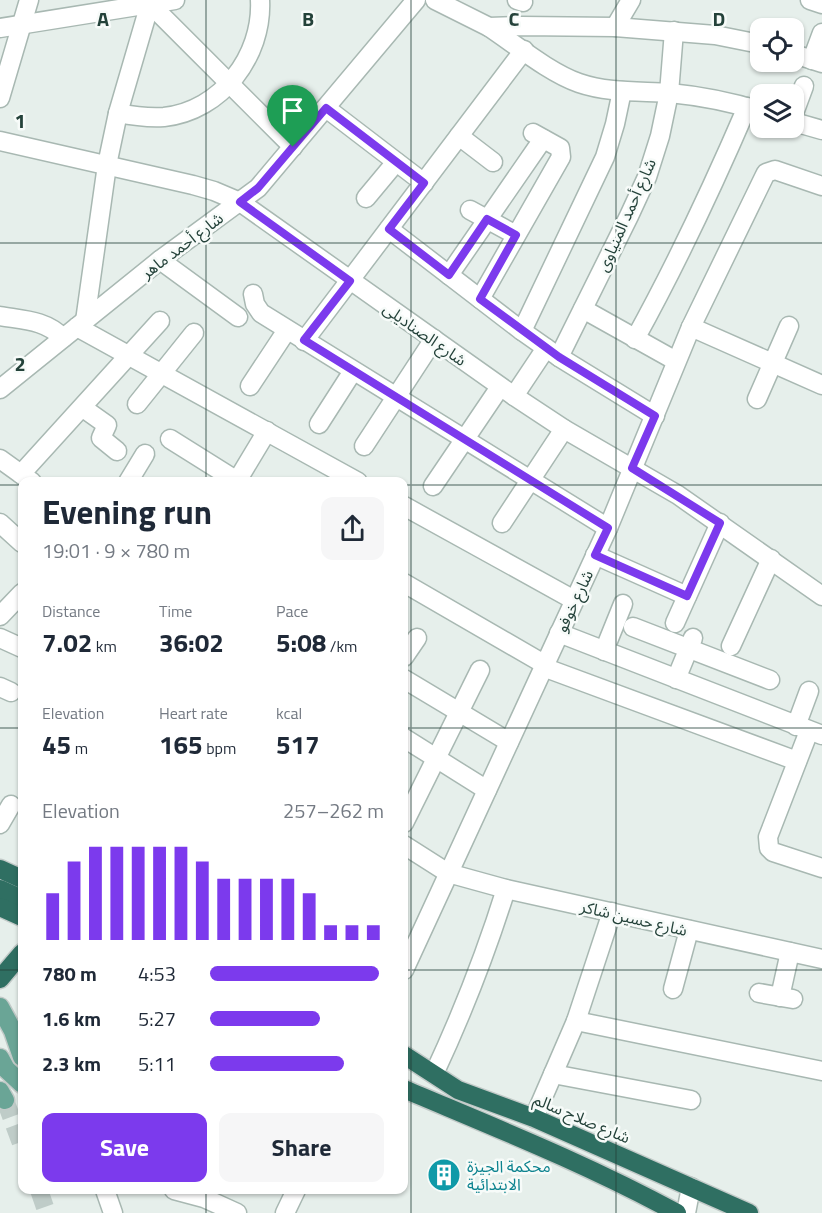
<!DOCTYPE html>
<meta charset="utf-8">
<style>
body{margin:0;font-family:"Titillium Web","Noto Sans Arabic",sans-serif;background:#f6f6f7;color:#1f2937;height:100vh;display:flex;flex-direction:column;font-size:22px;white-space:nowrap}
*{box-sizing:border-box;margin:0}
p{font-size:20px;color:#747a83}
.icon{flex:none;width:33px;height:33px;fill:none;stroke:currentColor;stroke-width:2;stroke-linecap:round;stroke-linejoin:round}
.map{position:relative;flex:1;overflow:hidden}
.drawer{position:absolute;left:18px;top:477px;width:390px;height:717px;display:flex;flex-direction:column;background:#fff;border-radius:12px;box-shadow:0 2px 4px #0004}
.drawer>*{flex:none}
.controls{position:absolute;left:750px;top:18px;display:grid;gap:12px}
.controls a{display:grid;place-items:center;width:54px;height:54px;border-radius:12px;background:#fff;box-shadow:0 2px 4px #0004;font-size:30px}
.pin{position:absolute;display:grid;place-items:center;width:51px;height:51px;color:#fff;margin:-62px -26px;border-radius:50% 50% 50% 0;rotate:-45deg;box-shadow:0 0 6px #0007}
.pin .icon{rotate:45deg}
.round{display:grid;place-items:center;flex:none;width:63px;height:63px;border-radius:12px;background:#f6f6f7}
.headline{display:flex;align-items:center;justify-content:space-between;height:102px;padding:0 24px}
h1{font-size:33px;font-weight:700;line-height:45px}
.figures{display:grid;grid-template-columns:repeat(3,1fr);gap:9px;height:102px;padding:6px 24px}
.figures div{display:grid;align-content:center}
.figures b{font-size:26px;font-weight:700}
.figures small{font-size:16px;font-weight:400}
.figures p{font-size:16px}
.chart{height:168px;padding:12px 24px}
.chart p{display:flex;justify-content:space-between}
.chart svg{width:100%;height:108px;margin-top:6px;stroke:#7c3aed;stroke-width:6}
.button{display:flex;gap:12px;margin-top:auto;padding:12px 24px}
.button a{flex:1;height:69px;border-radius:12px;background:#7c3aed;color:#fff;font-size:24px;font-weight:700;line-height:69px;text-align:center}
.button a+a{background:#f6f6f7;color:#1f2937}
ul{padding:0 24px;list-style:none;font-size:20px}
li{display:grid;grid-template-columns:96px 72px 1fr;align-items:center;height:45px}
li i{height:15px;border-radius:8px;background:#7c3aed}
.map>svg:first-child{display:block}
</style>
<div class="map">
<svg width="822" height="1213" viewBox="0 0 822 1213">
<rect width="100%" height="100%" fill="#e6efeb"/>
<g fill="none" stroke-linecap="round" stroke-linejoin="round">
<g stroke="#bfccc8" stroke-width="18" stroke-dasharray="18 9" stroke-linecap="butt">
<polyline points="5,1100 22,1146"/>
<polyline points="39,1190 47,1213"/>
</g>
<g stroke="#a8b8b2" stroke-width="21">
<g id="minor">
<polyline points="146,0 293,147"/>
<polyline points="435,0 489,27 521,26 615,27 715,35 760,44"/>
<polyline points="517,0 523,2"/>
<polyline points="810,0 822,4"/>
<path d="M 489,27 C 516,45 550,73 579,83 C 608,93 640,91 670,93 C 701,96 731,102 760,111"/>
<polyline points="615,27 631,0"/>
<polyline points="0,28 175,0"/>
<polyline points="794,54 822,63"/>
<polyline points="812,60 822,33"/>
<polyline points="0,98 29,0"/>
<polyline points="326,108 424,183"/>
<path d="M 118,113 C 133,116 148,118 164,117 C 221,111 263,56 260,0"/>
<polyline points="794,113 804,86"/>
<polyline points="794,122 822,130"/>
<polyline points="459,136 493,162"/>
<polyline points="0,141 193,185 214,191 240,202 514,396 564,429 678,495 822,596"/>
<polyline points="366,198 396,162"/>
<polyline points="470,210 516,235"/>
<polyline points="389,229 522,331 559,357 655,416"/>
<polyline points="160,260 238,317"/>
<polyline points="449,275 543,139"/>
<polyline points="253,294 255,304 261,313 608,528"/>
<polyline points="480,299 561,157 560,148 533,133"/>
<polyline points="583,309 676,361"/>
<path d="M 0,316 C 23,320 46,320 63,338"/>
<polyline points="85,321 107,165 118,113 151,0"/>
<polyline points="77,327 358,482"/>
<polyline points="691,327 822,385"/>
<polyline points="522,331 605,157 615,124 622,91"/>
<path d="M 635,339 C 677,263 713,186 747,107"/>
<polyline points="304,341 524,50"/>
<polyline points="559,357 629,216 647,177 660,136 669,93 674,31"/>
<polyline points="250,386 287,330"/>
<polyline points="0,389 160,260 258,188 416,0"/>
<polyline points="514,396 546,348"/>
<polyline points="757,399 789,326"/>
<polyline points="137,404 194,333"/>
<polyline points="83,408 107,425 101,438 117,451"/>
<polyline points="319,424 353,371"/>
<polyline points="170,439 237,481"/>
<polyline points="364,446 434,339"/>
<polyline points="0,459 32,482"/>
<polyline points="21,474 160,321"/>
<polyline points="237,481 267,431"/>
<polyline points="128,482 145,454"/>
<polyline points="433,486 500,387"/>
<polyline points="404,506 574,600"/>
<polyline points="0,523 22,543"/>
<polyline points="502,523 564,429"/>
<polyline points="595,555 687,596"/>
<polyline points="404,583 544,664"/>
<polyline points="0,616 22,593"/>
<polyline points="675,623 720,523"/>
<polyline points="633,627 770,680"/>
<polyline points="559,633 822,735"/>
<polyline points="0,638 22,648"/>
<polyline points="731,646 771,559"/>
<polyline points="604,651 623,604"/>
<polyline points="404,657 417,638"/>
<polyline points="543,667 797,761"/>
<polyline points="404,679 509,742"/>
<polyline points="676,679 693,638"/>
<polyline points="0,687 11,692"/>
<polyline points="796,726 809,691"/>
<polyline points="809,731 768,837 769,848 773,852 822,868"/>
<polyline points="404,738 487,790"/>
<polyline points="404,823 480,670"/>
<polyline points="0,824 11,805"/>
<polyline points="404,845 448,873 506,889 822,959"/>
<polyline points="404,970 608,528 691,327 764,177 766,173 775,170 822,186"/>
<polyline points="673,989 689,930"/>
<polyline points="759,993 793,999"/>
<polyline points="780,997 790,952"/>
<polyline points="576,1021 822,1071"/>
<path d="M 434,1074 C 463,1012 486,953 506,889"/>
<polyline points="553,1074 691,1100"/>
<polyline points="534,1118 576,1021 612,912"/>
<polyline points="105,1190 113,1213"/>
<polyline points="174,1190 204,1198 237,1213"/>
<polyline points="285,1213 296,1190"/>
<polyline points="686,1213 691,1187"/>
</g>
</g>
<g stroke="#c2cac8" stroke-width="21">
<g id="major">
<polyline points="0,1007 13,1031 22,1057"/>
<polyline points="0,1058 6,1069 22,1084"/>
<polyline points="0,1091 5,1100"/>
</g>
</g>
<g stroke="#c2cac8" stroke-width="21">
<g id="highway">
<polyline points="0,869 22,879"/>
<polyline points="0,889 22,899"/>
<polyline points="0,907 22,917"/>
<polyline points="0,979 22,953"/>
<polyline points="404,1055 458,1090 534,1118 749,1213"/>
<path d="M 404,1089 C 496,1128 589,1165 677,1213"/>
</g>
</g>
<use href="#minor" stroke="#fff" stroke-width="18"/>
<use href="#major" stroke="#6aa596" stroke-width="18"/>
<use href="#highway" stroke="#2f6f62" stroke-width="18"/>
</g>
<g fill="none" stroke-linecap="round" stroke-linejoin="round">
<g stroke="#fff" stroke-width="12">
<polygon id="route" points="326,108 424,183 389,229 449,275 487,219 516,235 480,299 559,357 655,416 632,468 720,523 687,596 595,555 608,528 304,340 350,281 240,202 258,188"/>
</g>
<use href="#route" stroke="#7c3aed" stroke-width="8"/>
</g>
<path fill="none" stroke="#24423a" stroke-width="1.5" stroke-opacity="0.55" d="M 206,0 L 206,482M 411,0 L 411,1213M 616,0 L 616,1213M 0,243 L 822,243M 0,485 L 22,485M 404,485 L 822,485M 0,728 L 22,728M 404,728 L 822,728M 0,970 L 22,970M 404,970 L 822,970M 206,1190 L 206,1213"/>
<defs>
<g id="building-disc" transform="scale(1.725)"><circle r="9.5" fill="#0f9aa8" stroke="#f7fbf9"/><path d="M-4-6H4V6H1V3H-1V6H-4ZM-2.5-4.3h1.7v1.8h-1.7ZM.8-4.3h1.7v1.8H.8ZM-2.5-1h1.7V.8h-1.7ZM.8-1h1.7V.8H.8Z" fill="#fff"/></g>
</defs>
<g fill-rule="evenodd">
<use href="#building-disc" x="444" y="1175"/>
</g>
<g text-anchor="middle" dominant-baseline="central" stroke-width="5" stroke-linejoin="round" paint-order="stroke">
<g font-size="16" fill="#24423a" stroke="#f7fbf9">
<text transform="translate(626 215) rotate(-66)">شارع أحمد المنياوى</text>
<text transform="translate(182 245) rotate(-37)">شارع أحمد ماهر</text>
<text transform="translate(425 334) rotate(35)">شارع الصناديلى</text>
<text transform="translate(574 601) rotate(-65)">شارع خوفو</text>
<text transform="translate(634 918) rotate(13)">شارع حسين شاكر</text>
<text transform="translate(582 1118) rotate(23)">شارع صلاح سالم</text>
</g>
<g font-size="16" fill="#0d838f" stroke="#f7fbf9" text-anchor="start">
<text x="467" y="1166">محكمة الجيزة<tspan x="467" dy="18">الابتدائية</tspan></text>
</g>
</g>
<g font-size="20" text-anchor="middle" font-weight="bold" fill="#24423a" stroke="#f7fbf9" stroke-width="5" stroke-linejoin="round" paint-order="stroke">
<text x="103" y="26">A</text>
<text x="308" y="26">B</text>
<text x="514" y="26">C</text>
<text x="719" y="26">D</text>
<text x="20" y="128">1</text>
<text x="20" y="371">2</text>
</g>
</svg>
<div class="controls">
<a><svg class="icon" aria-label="locate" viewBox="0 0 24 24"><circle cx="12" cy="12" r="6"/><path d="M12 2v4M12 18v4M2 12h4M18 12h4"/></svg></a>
<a><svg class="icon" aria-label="layers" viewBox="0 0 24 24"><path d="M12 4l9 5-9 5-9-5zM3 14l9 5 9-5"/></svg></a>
</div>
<div class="pin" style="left:293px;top:147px;background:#1e9e55"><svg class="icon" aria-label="arrive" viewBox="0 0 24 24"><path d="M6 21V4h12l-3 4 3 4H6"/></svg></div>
<section class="drawer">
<div class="headline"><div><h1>Evening run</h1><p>19:01 · 9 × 780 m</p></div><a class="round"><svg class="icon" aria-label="share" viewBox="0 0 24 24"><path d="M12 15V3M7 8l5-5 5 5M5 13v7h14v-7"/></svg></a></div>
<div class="figures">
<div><p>Distance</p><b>7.02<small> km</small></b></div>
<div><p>Time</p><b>36:02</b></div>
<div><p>Pace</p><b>5:08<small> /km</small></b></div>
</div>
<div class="figures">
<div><p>Elevation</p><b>45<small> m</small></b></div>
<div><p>Heart rate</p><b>165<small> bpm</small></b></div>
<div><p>kcal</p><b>517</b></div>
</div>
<div class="chart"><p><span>Elevation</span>257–262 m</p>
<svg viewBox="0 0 160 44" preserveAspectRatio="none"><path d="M5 44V25M15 44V12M25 44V6M35 44V6M45 44V6M55 44V6M65 44V6M75 44V12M85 44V19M95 44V19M105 44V19M115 44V19M125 44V25M135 44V38M145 44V38M155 44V38"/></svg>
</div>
<ul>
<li><b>780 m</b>4:53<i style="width:97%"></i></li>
<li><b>1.6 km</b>5:27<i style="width:63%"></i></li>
<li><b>2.3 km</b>5:11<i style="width:77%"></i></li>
</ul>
<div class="button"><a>Save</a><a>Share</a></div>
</section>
</div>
